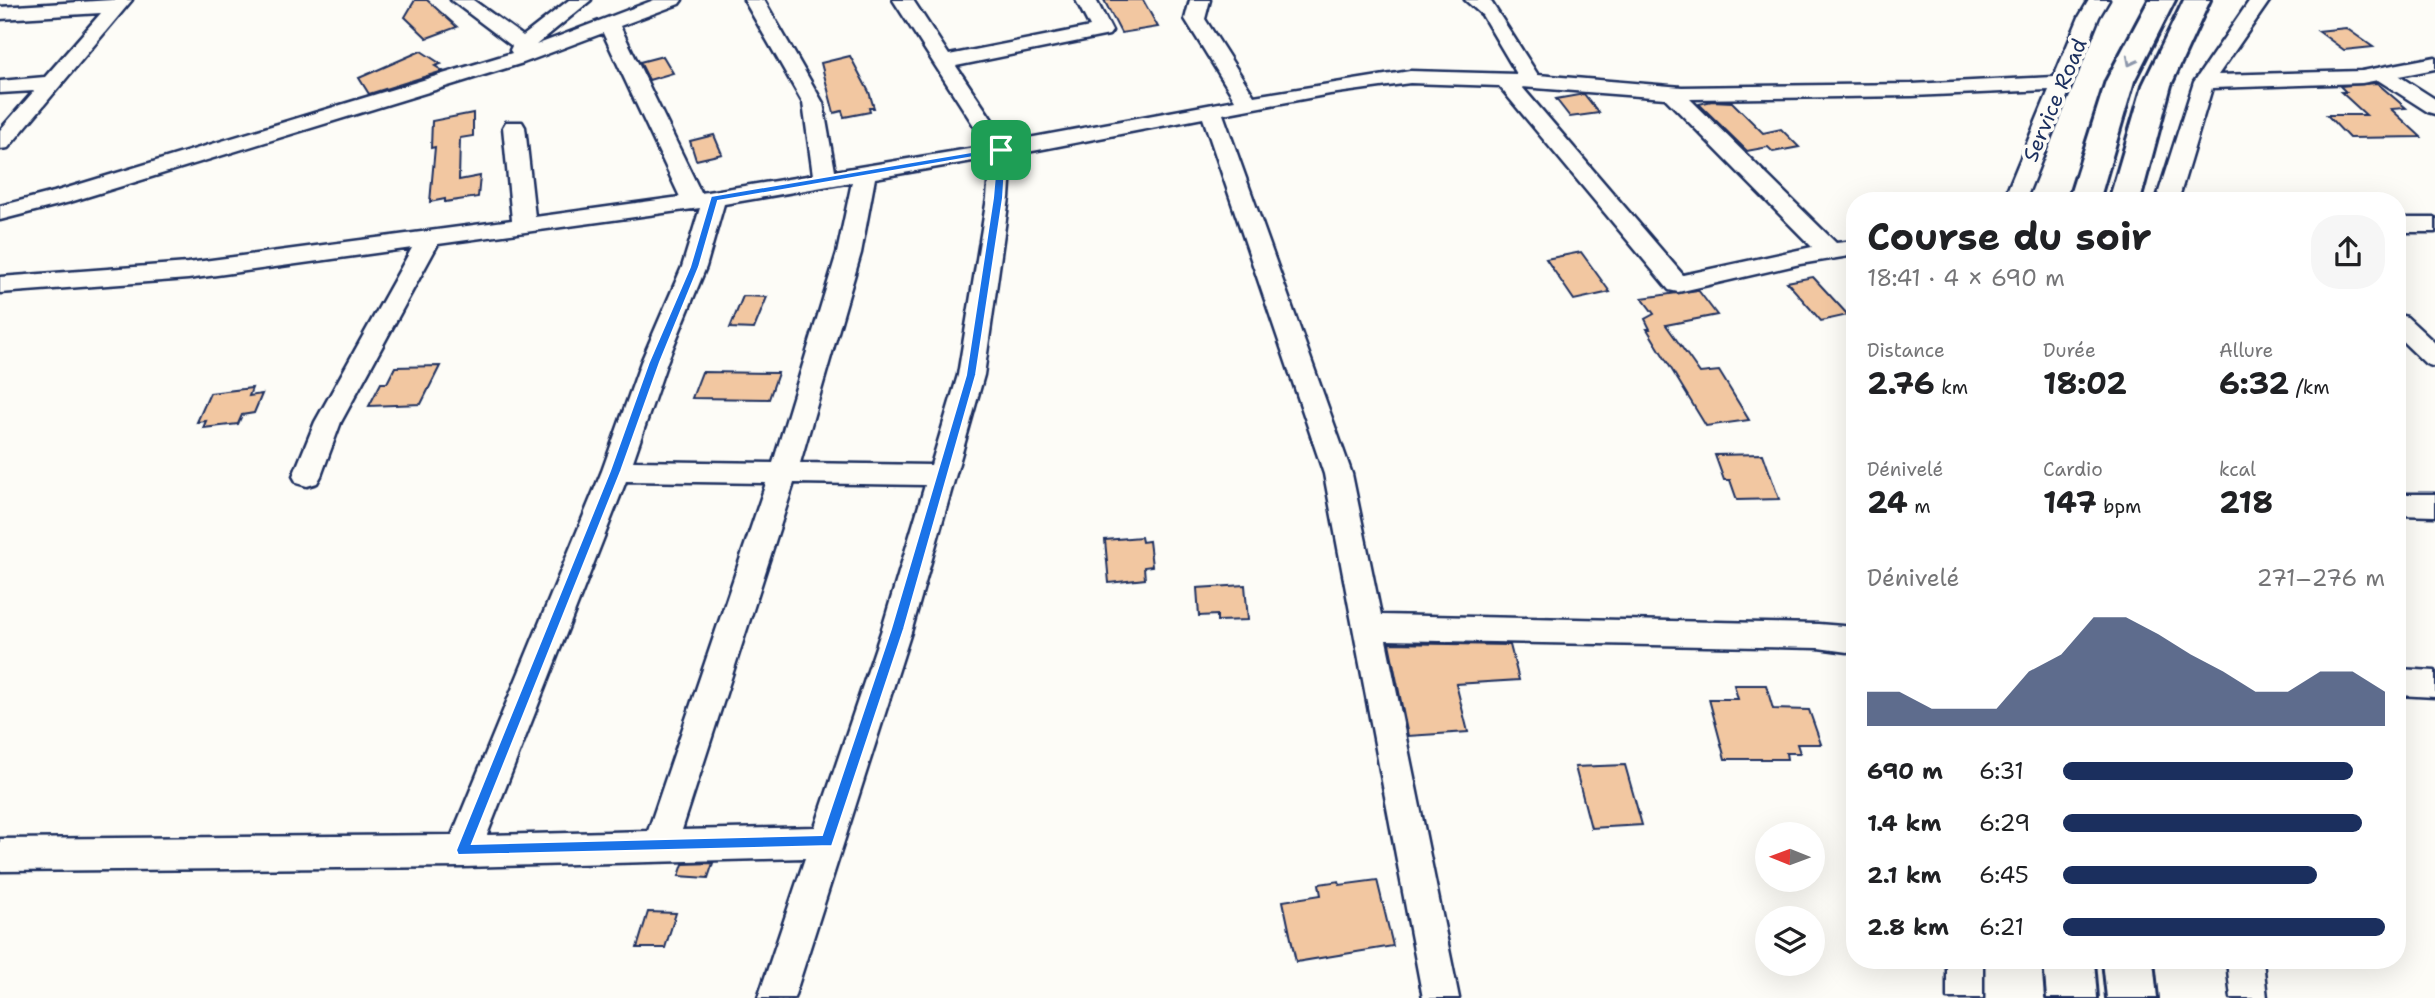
<!DOCTYPE html>
<html lang="fr">
<meta charset="utf-8">
<style>
body{margin:0;font-family:"Shantell Sans",sans-serif;background:#f6f6f6;color:#202124;height:100vh;display:flex;flex-direction:column;font-size:26px;white-space:nowrap}
*{box-sizing:border-box;margin:0}
p{font-size:23px;color:#757577}
.icon{flex:none;width:38px;height:38px;fill:none;stroke:currentColor;stroke-width:2;stroke-linecap:round;stroke-linejoin:round}
.map{position:relative;flex:1;overflow:hidden}
.drawer{position:absolute;left:1846px;top:192px;width:560px;height:777px;display:flex;flex-direction:column;background:#fff;border-radius:28px;box-shadow:0 7px 28px #0002}
.drawer>*{flex:none}
.needle{width:46px;rotate:271deg}
.buttons{position:absolute;left:1755px;top:822px;display:grid;gap:14px}
.buttons a{display:grid;place-items:center;width:70px;height:70px;border-radius:50%;background:#fff;box-shadow:0 7px 28px #0002;font-size:35px}
.pin{position:absolute;display:grid;place-items:center;width:60px;height:60px;color:#fff;margin:-30px;border-radius:14px;box-shadow:0 4px 10px #0006}
.round{display:grid;place-items:center;flex:none;width:74px;height:74px;border-radius:28px;background:#f6f6f6}
.overview{display:flex;align-items:center;justify-content:space-between;height:119px;padding:0 21px}
h1{font-size:38px;font-weight:700;line-height:52px}
.figures{display:grid;grid-template-columns:repeat(3,1fr);gap:10px;height:119px;padding:7px 21px}
.figures div{display:grid;align-content:center}
.figures b{font-size:30px;font-weight:700}
.figures small{font-size:19px;font-weight:400}
.figures p{font-size:19px}
.chart{height:196px;padding:14px 21px}
.chart p{display:flex;justify-content:space-between}
.chart svg{width:100%;height:126px;margin-top:7px;fill:#1b2f5e;opacity:.7}
ul{padding:0 21px;list-style:none;font-size:23px}
li{display:grid;grid-template-columns:112px 84px 1fr;align-items:center;height:52px}
li i{height:18px;border-radius:9px;background:#1b2f5e}
.map>svg:first-child{display:block}
</style>
<div class="map">
<svg width="2435" height="998" viewBox="0 0 2435 998">
<rect width="100%" height="100%" fill="#fdfcf7"/>
<filter id="ink" filterUnits="userSpaceOnUse"><feTurbulence type="fractalNoise" baseFrequency=".0143" numOctaves="2"/><feDisplacementMap in="SourceGraphic" scale="14" xChannelSelector="R" yChannelSelector="G"/><feConvolveMatrix kernelMatrix="1 2 1 2 8 2 1 2 1" color-interpolation-filters="sRGB"/></filter>
<g filter="url(#ink)">
<g fill="#f2c7a1" stroke="#1b2f5e" stroke-width="2">
<polygon points="415,0 427,0 457,27 427,38 405,17"/>
<polygon points="1104,0 1143,0 1158,27 1121,33"/>
<polygon points="2346,28 2373,47 2344,50 2318,31"/>
<polygon points="421,51 441,64 435,66 443,71 369,94 359,78"/>
<polygon points="663,56 673,73 649,80 640,62"/>
<polygon points="850,56 869,92 874,108 869,108 870,112 844,117 842,111 834,113 821,63"/>
<polygon points="2377,83 2406,108 2391,109 2421,137 2349,138 2327,115 2366,115 2341,92 2346,92 2340,86"/>
<polygon points="1584,94 1599,113 1570,117 1556,99"/>
<polygon points="1712,101 1732,102 1763,133 1781,129 1799,147 1773,152 1768,147 1747,151 1699,104"/>
<polygon points="473,113 473,136 460,138 459,180 480,176 478,197 445,202 445,199 430,202 435,147 431,148 432,121"/>
<polygon points="714,135 722,154 696,160 690,141"/>
<polygon points="1581,252 1610,292 1574,300 1546,259"/>
<polygon points="1813,277 1848,315 1821,321 1787,282"/>
<polygon points="1698,290 1717,315 1666,325 1700,373 1719,371 1749,420 1706,426 1647,329 1650,329 1645,319 1654,314 1642,298"/>
<polygon points="743,296 767,297 754,329 730,328"/>
<polygon points="440,366 421,404 369,406 381,383 387,383 395,367"/>
<polygon points="702,372 778,373 769,399 692,398"/>
<polygon points="252,388 249,396 262,394 254,413 242,415 238,424 203,428 206,421 197,422 210,393"/>
<polygon points="1763,454 1779,499 1737,500 1730,480 1724,480 1715,455"/>
<polygon points="1141,537 1142,542 1149,541 1152,566 1144,567 1145,579 1109,583 1105,540"/>
<polygon points="1245,585 1248,620 1217,621 1217,615 1199,616 1197,588"/>
<polygon points="1389,643 1510,645 1519,680 1456,684 1468,732 1408,736"/>
<polygon points="1734,685 1766,685 1773,709 1809,710 1821,744 1797,744 1800,753 1786,753 1787,759 1725,759 1709,699 1738,699"/>
<polygon points="1625,765 1642,825 1591,828 1575,767"/>
<polygon points="713,863 708,878 679,876 683,864"/>
<polygon points="1377,880 1393,946 1296,962 1283,901 1321,895 1319,884 1339,881 1340,885"/>
<polygon points="648,912 676,913 665,948 637,948"/>
</g>
<g fill="none" stroke-linecap="round" stroke-linejoin="round">
<g stroke="#1b2f5e" stroke-width="5">
<g id="minor">
<polygon points="112,0 132,0 8,148 0,149 0,130 34,91 0,93 0,81 45,77 101,13 0,19 0,7"/>
<path d="M 451,0 L 473,0 L 523,36 L 569,0 L 591,0 L 536,45 L 654,0 L 682,0 L 679,4 L 620,26 L 701,193 L 813,175 L 803,103 L 744,0 L 764,0 L 823,103 L 835,171 L 987,146 L 893,0 L 913,0 L 949,55 L 1090,27 L 1076,0 L 1096,0 L 1112,31 L 1109,35 L 956,66 L 1007,142 L 1235,100 L 1185,19 L 1190,0 L 1210,0 L 1205,19 L 1254,96 L 1410,71 L 1517,74 L 1482,15 L 1465,0 L 1490,0 L 1538,75 L 1682,87 L 1912,84 L 2054,77 L 2079,17 L 2089,0 L 2109,0 L 2099,17 L 2025,201 L 2003,201 L 2049,90 L 1912,96 L 1690,99 L 1836,243 L 1855,241 L 1855,255 L 1800,264 L 1678,292 L 1669,290 L 1499,86 L 1410,83 L 1330,94 L 1223,114 L 1352,474 L 1381,615 L 1818,624 L 1855,627 L 1855,653 L 1818,648 L 1386,640 L 1459,998 L 1423,998 L 1324,474 L 1203,118 L 1012,155 L 1009,198 L 984,375 L 912,629 L 794,998 L 758,998 L 805,858 L 463,867 L 0,871 L 0,839 L 452,835 L 602,471 L 641,362 L 682,267 L 700,208 L 438,244 L 341,422 L 321,476 L 317,483 L 307,486 L 297,483 L 293,476 L 315,422 L 412,248 L 188,279 L 0,293 L 0,277 L 188,263 L 512,220 L 503,127 L 506,122 L 522,122 L 525,127 L 535,217 L 680,197 L 603,33 L 523,63 L 70,202 L 0,220 L 0,206 L 54,192 L 512,53 L 510,50 L 512,46 ZM 1522,87 L 1665,98 L 1812,247 L 1683,275 ZM 990,158 L 987,198 L 958,375 L 931,465 L 800,463 L 861,253 L 875,178 ZM 852,182 L 837,253 L 773,463 L 633,461 L 667,362 L 706,267 L 724,204 ZM 626,481 L 766,483 L 648,831 L 487,835 ZM 794,483 L 925,485 L 882,629 L 815,827 L 682,830 Z"/>
<polygon points="2250,0 2270,0 2218,75 2362,71 2435,57 2435,69 2399,76 2435,99 2435,114 2428,112 2378,80 2362,83 2212,88 2178,201 2156,201 2194,82"/>
<rect x="2398" y="218" width="37" height="14"/>
<polygon points="2398,315 2407,317 2435,343 2435,367 2426,364 2398,337"/>
<polygon points="2398,494 2435,494 2435,516 2398,515"/>
<polygon points="2398,669 2435,671 2435,697 2398,695"/>
<rect x="1947" y="961" width="36" height="37"/>
<polygon points="2227,961 2263,961 2267,998 2231,998"/>
</g>
</g>
<g stroke="#1b2f5e" stroke-width="6">
<g id="primary">
<polygon points="2149,0 2175,0 2134,81 2099,201 2068,201 2106,81"/>
<polygon points="2184,0 2210,0 2171,85 2140,201 2109,201 2143,85"/>
<polygon points="2044,961 2094,961 2097,998 2047,998"/>
<polygon points="2103,961 2153,961 2157,998 2107,998"/>
</g>
</g>
<use href="#minor" fill="#fdfcf7" fill-rule="evenodd"/>
<use href="#primary" fill="#fdfcf7" fill-rule="evenodd"/>
</g>
<defs><path id="oneway-chevron" d="M-2-3.5L2.5 0L-2 3.5" fill="none" stroke-width="1.6" stroke-linecap="round" stroke-linejoin="round" transform="scale(1.75)"/></defs>
<use stroke="#8c96aa" href="#oneway-chevron" transform="translate(2131 61) rotate(118)"/>
</g>
<path fill="#1a73e8" stroke="#fff" stroke-width="2" fill-rule="evenodd" d="M 1001,147 L 1006,150 L 1003,198 L 976,375 L 904,629 L 832,846 L 458,855 L 456,850 L 610,471 L 649,362 L 690,267 L 711,196 ZM 997,153 L 993,198 L 966,375 L 891,629 L 822,835 L 472,844 L 621,471 L 660,362 L 699,267 L 718,201 Z"/>
<g text-anchor="middle" dominant-baseline="central" stroke-width="7" stroke-linejoin="round" paint-order="stroke">
<g font-size="21" fill="#1b2f5e" stroke="#fdfcf7">
<text transform="translate(2055 100) rotate(-67)">Service Road</text>
</g>
</g>
</svg>
<div class="buttons">
<a><svg class="needle" viewBox="-14 -14 28 28"><path d="M0-13l5 13h-10z" fill="#e53935"/><path d="M0 13l5-13h-10z" fill="#757577"/></svg></a>
<a><svg class="icon" aria-label="layers" viewBox="0 0 24 24"><path d="M12 4l9 5-9 5-9-5zM3 14l9 5 9-5"/></svg></a>
</div>
<div class="pin" style="left:1001px;top:150px;background:#1e9e55"><svg class="icon" aria-label="arrive" viewBox="0 0 24 24"><path d="M6 21V4h12l-3 4 3 4H6"/></svg></div>
<section class="drawer">
<div class="overview"><div><h1>Course du soir</h1><p>18:41 · 4 × 690 m</p></div><a class="round"><svg class="icon" aria-label="share" viewBox="0 0 24 24"><path d="M12 15V3M7 8l5-5 5 5M5 13v7h14v-7"/></svg></a></div>
<div class="figures">
<div><p>Distance</p><b>2.76<small> km</small></b></div>
<div><p>Durée</p><b>18:02</b></div>
<div><p>Allure</p><b>6:32<small> /km</small></b></div>
</div>
<div class="figures">
<div><p>Dénivelé</p><b>24<small> m</small></b></div>
<div><p>Cardio</p><b>147<small> bpm</small></b></div>
<div><p>kcal</p><b>218</b></div>
</div>
<div class="chart"><p><span>Dénivelé</span>271–276 m</p>
<svg viewBox="0 0 160 44" preserveAspectRatio="none"><path d="M0 44V32L10 32L20 38L30 38L40 38L50 25L60 19L70 6L80 6L90 12L100 19L110 25L120 32L130 32L140 25L150 25L160 32V44z"/></svg>
</div>
<ul>
<li><b>690 m</b>6:31<i style="width:90%"></i></li>
<li><b>1.4 km</b>6:29<i style="width:93%"></i></li>
<li><b>2.1 km</b>6:45<i style="width:79%"></i></li>
<li><b>2.8 km</b>6:21<i style="width:100%"></i></li>
</ul>
</section>
</div>
